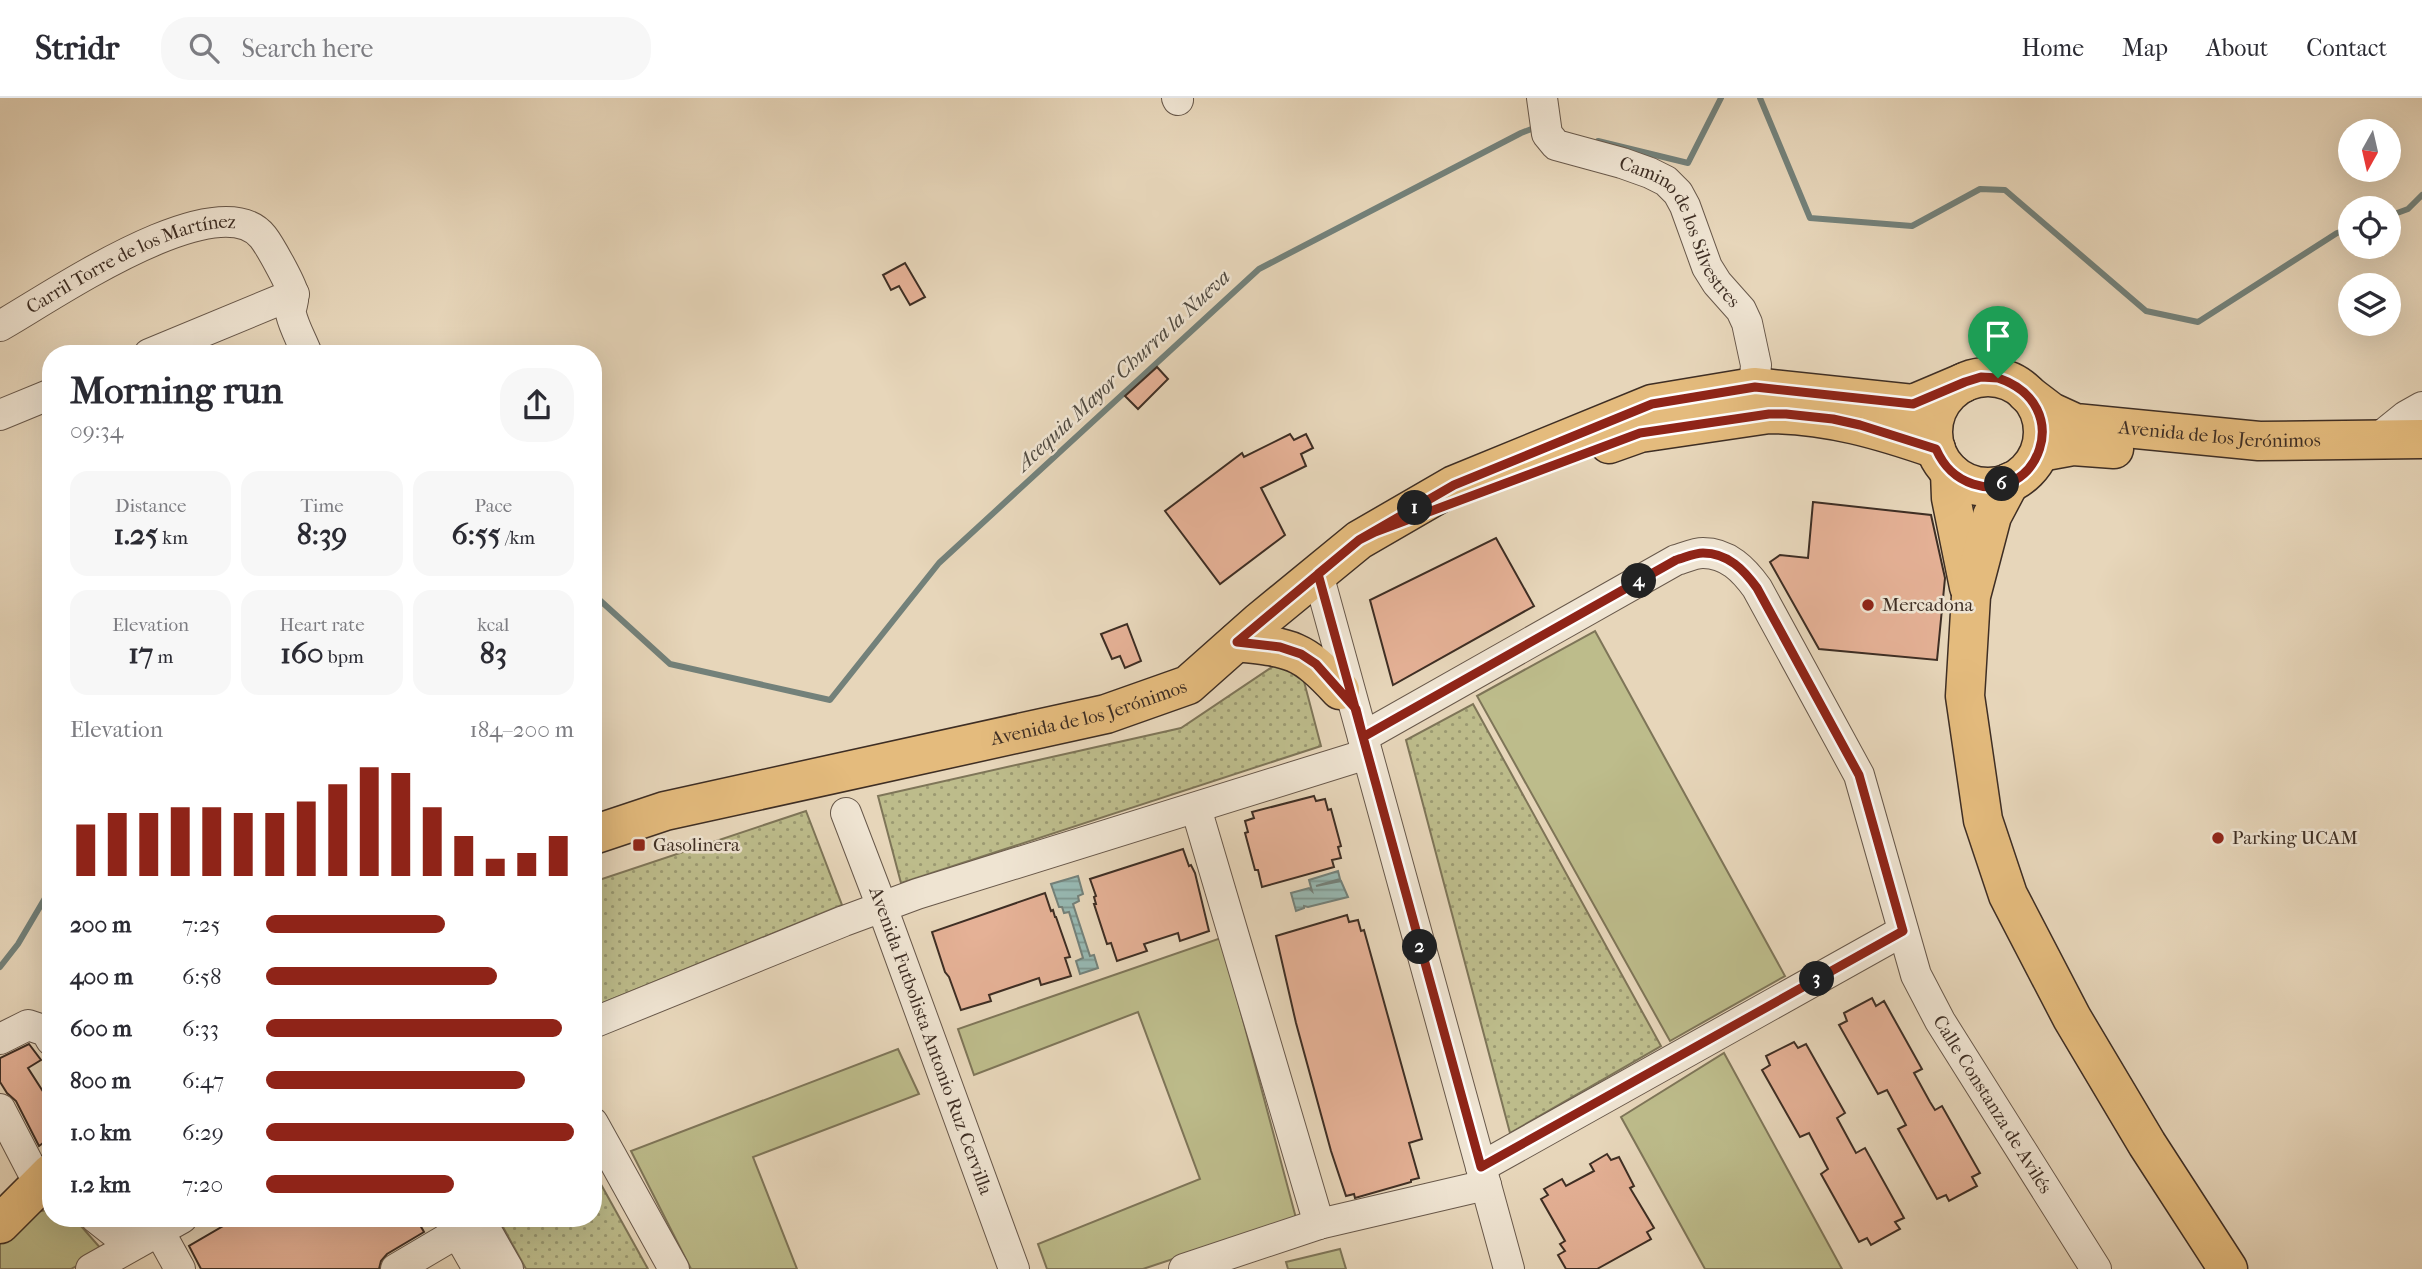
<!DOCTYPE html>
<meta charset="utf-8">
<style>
body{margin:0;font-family:"IM FELL French Canon",serif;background:#f7f7f7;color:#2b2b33;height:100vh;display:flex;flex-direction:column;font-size:26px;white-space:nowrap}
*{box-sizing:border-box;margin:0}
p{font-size:23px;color:#7c7c81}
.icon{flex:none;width:38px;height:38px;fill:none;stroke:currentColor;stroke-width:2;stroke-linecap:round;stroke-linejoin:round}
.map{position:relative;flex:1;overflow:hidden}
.details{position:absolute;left:42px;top:247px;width:560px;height:882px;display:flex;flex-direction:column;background:#fff;border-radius:28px;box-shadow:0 7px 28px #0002}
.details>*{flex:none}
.needle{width:46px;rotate:188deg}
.fabs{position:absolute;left:2338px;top:21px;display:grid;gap:14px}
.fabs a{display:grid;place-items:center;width:63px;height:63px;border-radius:50%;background:#fff;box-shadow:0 7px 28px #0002;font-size:35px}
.pin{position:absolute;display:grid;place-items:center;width:60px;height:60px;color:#fff;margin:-72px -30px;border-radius:50% 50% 50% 0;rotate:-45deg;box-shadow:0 0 7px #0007}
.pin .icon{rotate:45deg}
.km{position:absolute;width:35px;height:35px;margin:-18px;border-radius:50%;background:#222;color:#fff;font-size:19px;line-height:35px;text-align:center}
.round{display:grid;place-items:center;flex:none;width:74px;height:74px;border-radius:28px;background:#f7f7f7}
.summary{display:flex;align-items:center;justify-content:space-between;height:119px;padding:0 28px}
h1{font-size:38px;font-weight:800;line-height:52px}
.stats{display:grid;grid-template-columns:repeat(3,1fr);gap:10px;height:119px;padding:7px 28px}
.stats div{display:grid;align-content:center;border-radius:18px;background:#f7f7f7;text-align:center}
.stats b{font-size:30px;font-weight:800}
.stats small{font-size:19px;font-weight:400}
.stats p{font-size:19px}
.chart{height:196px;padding:14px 28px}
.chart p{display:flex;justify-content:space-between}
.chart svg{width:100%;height:126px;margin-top:7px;stroke:#8f2418;stroke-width:6}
ul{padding:0 28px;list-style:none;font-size:23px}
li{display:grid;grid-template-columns:112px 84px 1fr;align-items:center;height:52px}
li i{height:18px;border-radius:9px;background:#8f2418}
header{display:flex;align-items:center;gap:42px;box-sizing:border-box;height:98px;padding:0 35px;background:#fff;border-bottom:2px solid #e1e1e2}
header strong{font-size:33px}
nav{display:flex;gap:38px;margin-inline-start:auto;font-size:24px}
.search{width:490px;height:63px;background:#f7f7f7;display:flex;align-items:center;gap:18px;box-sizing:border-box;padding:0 24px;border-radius:28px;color:#7c7c81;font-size:26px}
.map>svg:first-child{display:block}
</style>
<header>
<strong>Stridr</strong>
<div class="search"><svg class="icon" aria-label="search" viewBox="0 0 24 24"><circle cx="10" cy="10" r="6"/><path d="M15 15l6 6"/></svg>Search here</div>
<nav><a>Home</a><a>Map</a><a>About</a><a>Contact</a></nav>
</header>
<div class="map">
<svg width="2422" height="1171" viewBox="0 0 2422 1171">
<defs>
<pattern id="grass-dots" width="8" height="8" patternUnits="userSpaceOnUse" patternTransform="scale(1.75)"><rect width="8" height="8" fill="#bdbc8b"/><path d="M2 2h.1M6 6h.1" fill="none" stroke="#9b9971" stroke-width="1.8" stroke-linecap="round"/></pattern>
<pattern id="water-rules" width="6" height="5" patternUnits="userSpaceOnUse" patternTransform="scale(1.75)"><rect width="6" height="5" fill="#97b9b3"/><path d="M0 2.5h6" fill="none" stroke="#7d9791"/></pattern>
</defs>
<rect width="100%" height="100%" fill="#e7d6ba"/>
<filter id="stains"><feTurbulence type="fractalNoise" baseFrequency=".00286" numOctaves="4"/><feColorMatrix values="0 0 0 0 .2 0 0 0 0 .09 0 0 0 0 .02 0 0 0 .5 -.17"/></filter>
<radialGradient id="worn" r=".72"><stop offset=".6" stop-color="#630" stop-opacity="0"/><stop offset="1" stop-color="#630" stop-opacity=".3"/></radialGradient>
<g fill="url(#grass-dots)" stroke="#7e7558" stroke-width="2">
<polygon points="1275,567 1301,572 1321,648 901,785 878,698 1181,630"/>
<polygon points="1473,606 1661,948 1510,1035 1406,642"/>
<polygon points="806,713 842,807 593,909 593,784"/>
<polygon points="593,1072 648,1171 526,1171 498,1120 593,1120"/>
</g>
<g fill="#bdbc8b" stroke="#7e7558" stroke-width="2">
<polygon points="1595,533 1785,878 1670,943 1477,598"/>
<polygon points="1221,840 1296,1120 1143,1171 1047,1171 1038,1146 1200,1081 1138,914 974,977 958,931"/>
<polygon points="898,951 919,996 753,1059 797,1171 691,1171 631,1053"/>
<polygon points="1724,955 1842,1171 1705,1171 1621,1019"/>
<polygon points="51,1111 51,1120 74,1120 103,1153 71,1171 0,1171 0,1144 32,1115"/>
<polygon points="1340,1151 1346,1171 1288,1171 1286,1164"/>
</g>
<g fill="url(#water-rules)" stroke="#73817a" stroke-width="2">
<polygon points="1338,773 1340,781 1316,788 1341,783 1348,799 1308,809 1304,808 1304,810 1296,813 1291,795 1309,790 1312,793 1309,782"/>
<polygon points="1078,778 1083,796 1078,798 1079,803 1073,806 1090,858 1094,857 1098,870 1080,876 1076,863 1083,860 1069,814 1064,815 1062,809 1059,809 1051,786"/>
</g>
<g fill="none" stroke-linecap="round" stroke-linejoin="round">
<g stroke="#73817a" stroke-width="6">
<polyline points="1760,0 1810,120 1912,128 1980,91 2005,92 2146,213 2198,224 2337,135 2350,131"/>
<polyline points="1598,43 1688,65 1721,0"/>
<polyline points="2389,118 2408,111 2422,97"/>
<polyline points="593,496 670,566 830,602 939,465 1259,171 1521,35 1534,30 1539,31"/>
<polyline points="0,869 18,846 51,790"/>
</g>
</g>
<g fill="#e5b196" stroke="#3e2e24" stroke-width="2">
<polygon points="905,165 925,199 910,207 899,188 891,192 883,177"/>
<polygon points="1157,269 1168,281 1138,311 1125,298"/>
<polygon points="1290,336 1294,342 1306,336 1313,350 1301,356 1306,368 1261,390 1285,437 1220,486 1165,413 1242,355 1244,359"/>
<polygon points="1813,404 1931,417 1945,480 1937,562 1819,551 1770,464 1780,457 1808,460"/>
<polygon points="1496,440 1534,508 1393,587 1370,502"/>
<polygon points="1127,526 1141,563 1125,570 1120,558 1112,561 1101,536"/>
<polygon points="1314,698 1316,703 1325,701 1328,712 1331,711 1341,748 1338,749 1341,760 1332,762 1334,769 1262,789 1258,772 1255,772 1245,735 1248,734 1245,723 1254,720 1252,714"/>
<polygon points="1183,751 1189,768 1191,767 1195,775 1209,833 1180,843 1178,835 1144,846 1147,853 1117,863 1111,845 1107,846 1094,806 1096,806 1094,799 1096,798 1090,781"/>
<polygon points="1045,795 1051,813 1053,812 1055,819 1056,819 1070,859 1065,860 1071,878 1041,887 1039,880 989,897 991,903 961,912 949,879 945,874 932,834"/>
<polygon points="1347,817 1349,824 1358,822 1361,833 1364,832 1422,1041 1409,1045 1419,1080 1411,1082 1411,1084 1355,1100 1354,1096 1346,1098 1331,1053 1296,925 1276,838"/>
<polygon points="1872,900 1876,908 1884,903 1922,971 1914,975 1930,1004 1935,1012 1942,1008 1980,1075 1972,1079 1977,1088 1949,1103 1946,1097 1937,1101 1898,1031 1906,1027 1887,992 1878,996 1839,927 1847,923 1844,915"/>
<polygon points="1794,944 1798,950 1806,946 1845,1015 1837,1020 1856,1055 1865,1050 1904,1120 1895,1124 1900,1131 1871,1147 1867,1140 1859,1144 1821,1076 1828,1071 1818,1052 1809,1035 1800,1039 1762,972 1770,967 1766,958"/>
<polygon points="29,946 41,962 28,970 51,1006 51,1039 39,1048 16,1003 7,995 0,984 0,960"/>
<polygon points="1607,1056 1611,1062 1619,1059 1634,1088 1630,1090 1654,1130 1647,1134 1651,1141 1597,1171 1566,1171 1558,1157 1565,1153 1560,1146 1565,1143 1541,1101 1548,1097 1544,1091 1562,1081 1566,1088 1594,1073 1590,1066"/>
<polygon points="237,1120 416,1120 424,1134 387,1156 381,1163 379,1171 201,1171 189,1148"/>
</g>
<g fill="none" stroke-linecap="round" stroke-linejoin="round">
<g stroke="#68584a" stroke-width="32">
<g id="minor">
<polyline points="1177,0 1178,2"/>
<path id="s1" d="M 1542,0 L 1547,36 L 1556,47 L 1622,65 L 1650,75 L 1666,83 L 1678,95 L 1685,108 L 1707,169 L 1717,185 L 1741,212 L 1747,225 L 1756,267 L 1754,289 L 1764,306"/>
<path id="s2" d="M 0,228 C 47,202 218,82 263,139 C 270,148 290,184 293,195 C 295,202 290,209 291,216 C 294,229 302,243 307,256"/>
<polyline points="149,256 294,196"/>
<polyline points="0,317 51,296"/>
<polyline points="2375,343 2406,318 2422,309"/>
<polyline points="1318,476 1509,1171"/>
<path id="s3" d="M 1363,639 L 1676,462 C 1684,460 1694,455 1703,455 C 1728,455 1744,472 1757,490 L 1859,677 L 1916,877 L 1940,923 L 2096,1171"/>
<polyline points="1196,710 1319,1126"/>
<path id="s4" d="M 846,715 L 882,809 L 1014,1171"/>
<polyline points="593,925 844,823 917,796 1367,656"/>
<polyline points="0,941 28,927 46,933 51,942"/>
<polyline points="0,1011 39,1086"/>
<polyline points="593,1025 674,1171"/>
<polyline points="1481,1069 1903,833"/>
<polyline points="96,1120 115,1135 136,1145"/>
<polyline points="449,1120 478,1171"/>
<polyline points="479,1120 508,1171"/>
<polyline points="159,1133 180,1171"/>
<polyline points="91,1171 182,1120"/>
<polyline points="396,1171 457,1135"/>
<polyline points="1184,1171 1319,1126 1486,1087"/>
</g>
</g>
<g stroke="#3e2e24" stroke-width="41">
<g id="major">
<circle cx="1988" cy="334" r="55"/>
<path id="s5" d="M 2026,295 L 2051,314 L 2075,325 L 2259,343 L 2422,341"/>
<path d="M 1609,346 L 1640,335 L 1769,316 C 1827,316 1881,332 1936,351"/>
<polyline points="2040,354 2073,348 2114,351"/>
<polyline points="1950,374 1951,400 1969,489"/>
<polyline points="2010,384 1992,418 1971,498 1965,598 1983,722 2008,797 2072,920 2147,1046 2228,1171"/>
<path d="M 1237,544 C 1292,550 1302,551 1340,592"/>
<path id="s6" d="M 593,737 L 665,713 L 1106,616 L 1188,587 L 1259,524 L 1359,442 L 1454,387 L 1652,306 L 1754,289 L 1913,306 L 1965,284"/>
<polyline points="0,1126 51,1075"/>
</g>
</g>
<use href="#minor" stroke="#efe4d2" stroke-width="30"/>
<use href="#major" stroke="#e4bb7d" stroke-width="38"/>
</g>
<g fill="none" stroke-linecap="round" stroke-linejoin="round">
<g stroke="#fff" stroke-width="14">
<path id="route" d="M 1998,280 L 1981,279 L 1965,284 L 1913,306 L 1755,289 L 1652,306 L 1454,387 L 1359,442 L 1237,544 L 1280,549 L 1301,556 L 1316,566 L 1356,611 L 1363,639 L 1481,1069 L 1903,833 L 1859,677 L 1757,490 C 1744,472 1728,455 1703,455 C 1694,455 1684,460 1676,462 L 1363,639 L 1318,476 L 1359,442 L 1375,434 L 1640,335 L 1769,316 L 1786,316 L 1833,321 L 1860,327 L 1936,351 C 1944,369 1955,380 1973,386 C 2037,407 2078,307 1998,280"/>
</g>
<use href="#route" stroke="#8f2418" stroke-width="9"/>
</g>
<g fill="#8f2418" stroke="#efe4d2" stroke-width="2.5">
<circle cx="1868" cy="507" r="7"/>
<circle cx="2218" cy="740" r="7"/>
<rect x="632" y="740" width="14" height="14" rx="3.5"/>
</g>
<g text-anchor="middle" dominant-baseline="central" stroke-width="5" stroke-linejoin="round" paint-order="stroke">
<g font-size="19" fill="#3e2e24" stroke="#efe4d2">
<text stroke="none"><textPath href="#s1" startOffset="214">Camino de los Silvestres</textPath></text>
<text stroke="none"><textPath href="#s2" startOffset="147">Carril Torre de los Martínez</textPath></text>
<text stroke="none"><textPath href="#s5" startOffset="203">Avenida de los Jerónimos</textPath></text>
<text stroke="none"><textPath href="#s6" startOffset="511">Avenida de los Jerónimos</textPath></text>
<text stroke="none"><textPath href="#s4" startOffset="243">Avenida Futbolista Antonio Ruz Cervilla</textPath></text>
<text stroke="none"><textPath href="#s3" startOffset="1026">Calle Constanza de Avilés</textPath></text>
</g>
<g font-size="19" fill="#3e2e24" stroke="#efe4d2" text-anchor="start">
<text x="1882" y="507">Mercadona</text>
<text x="2232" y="740">Parking UCAM</text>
<text x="653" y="747">Gasolinera</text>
</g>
<g font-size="21" font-style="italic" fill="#504a41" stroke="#efe4d2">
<text transform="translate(1123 272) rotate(-43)">Acequia Mayor Churra la Nueva</text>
</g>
</g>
<rect width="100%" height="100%" filter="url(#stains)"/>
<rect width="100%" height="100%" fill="url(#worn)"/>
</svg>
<div class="fabs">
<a><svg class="needle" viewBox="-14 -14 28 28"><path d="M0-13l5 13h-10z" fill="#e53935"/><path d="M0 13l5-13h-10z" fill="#7c7c81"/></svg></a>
<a><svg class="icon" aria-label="locate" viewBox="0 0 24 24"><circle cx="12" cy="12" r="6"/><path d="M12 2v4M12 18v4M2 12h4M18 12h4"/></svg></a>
<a><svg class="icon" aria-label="layers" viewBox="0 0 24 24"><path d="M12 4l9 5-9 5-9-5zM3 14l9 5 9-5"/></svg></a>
</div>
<div class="pin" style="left:1998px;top:280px;background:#1e9e55"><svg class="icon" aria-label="arrive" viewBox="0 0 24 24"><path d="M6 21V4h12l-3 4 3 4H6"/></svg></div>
<b class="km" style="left:1415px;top:410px">1</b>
<b class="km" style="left:1420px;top:849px">2</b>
<b class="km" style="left:1817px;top:881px">3</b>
<b class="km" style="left:1639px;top:483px">4</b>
<b class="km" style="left:2002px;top:386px">6</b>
<section class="details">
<div class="summary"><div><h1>Morning run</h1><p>09:34</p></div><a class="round"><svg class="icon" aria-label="share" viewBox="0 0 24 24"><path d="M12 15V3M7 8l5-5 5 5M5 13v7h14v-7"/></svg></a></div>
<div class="stats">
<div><p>Distance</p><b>1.25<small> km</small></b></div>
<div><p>Time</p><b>8:39</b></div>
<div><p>Pace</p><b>6:55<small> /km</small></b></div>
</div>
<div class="stats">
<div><p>Elevation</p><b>17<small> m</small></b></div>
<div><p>Heart rate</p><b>160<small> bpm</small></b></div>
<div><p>kcal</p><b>83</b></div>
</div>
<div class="chart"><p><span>Elevation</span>184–200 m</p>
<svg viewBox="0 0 160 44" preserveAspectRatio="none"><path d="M5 44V26M15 44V22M25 44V22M35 44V20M45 44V20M55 44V22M65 44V22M75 44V18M85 44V12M95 44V6M105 44V8M115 44V20M125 44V30M135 44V38M145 44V36M155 44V30"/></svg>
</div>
<ul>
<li><b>200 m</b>7:25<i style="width:58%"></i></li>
<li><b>400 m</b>6:58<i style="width:75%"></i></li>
<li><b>600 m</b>6:33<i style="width:96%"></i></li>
<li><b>800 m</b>6:47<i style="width:84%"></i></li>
<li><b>1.0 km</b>6:29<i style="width:100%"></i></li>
<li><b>1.2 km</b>7:20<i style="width:61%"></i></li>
</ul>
</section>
</div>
